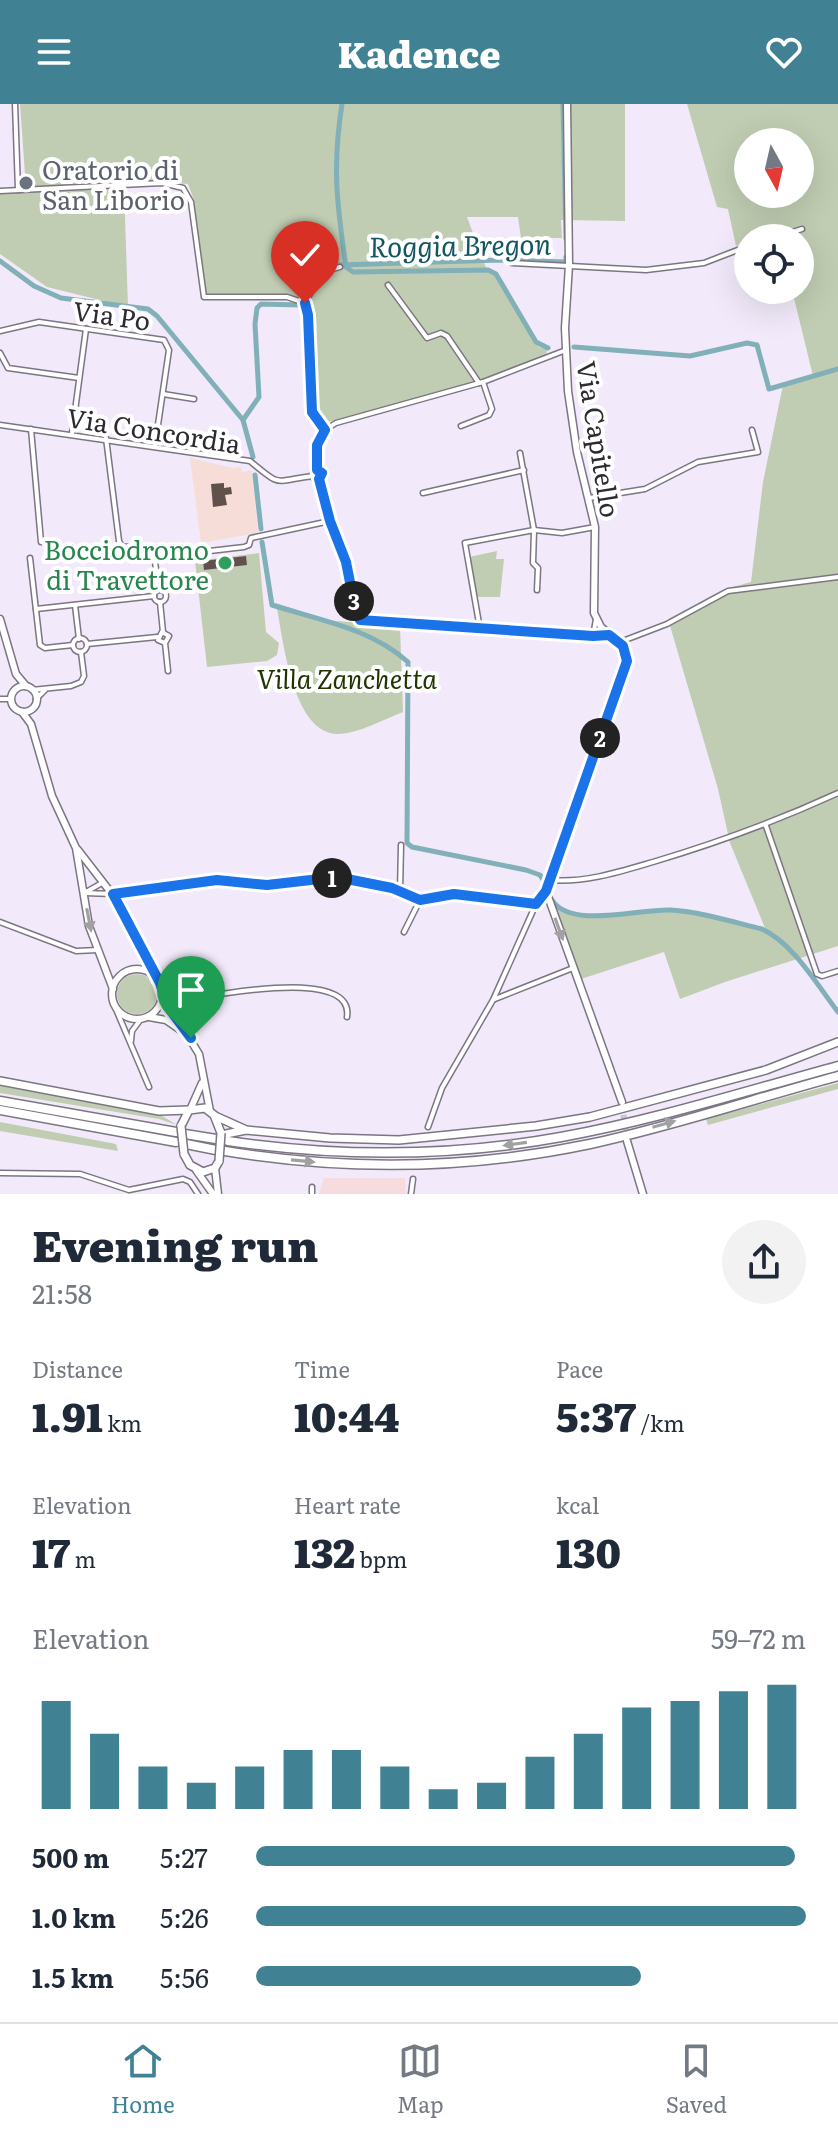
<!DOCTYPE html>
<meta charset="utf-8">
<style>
body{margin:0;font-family:Literata,serif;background:#f2f2f3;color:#1f2937;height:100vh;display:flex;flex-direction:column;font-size:30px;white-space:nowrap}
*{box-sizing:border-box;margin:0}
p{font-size:26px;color:#747a83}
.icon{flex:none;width:44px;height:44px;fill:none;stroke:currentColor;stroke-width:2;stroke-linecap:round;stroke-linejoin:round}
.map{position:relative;height:1090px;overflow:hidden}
.panel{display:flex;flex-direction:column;background:#fff;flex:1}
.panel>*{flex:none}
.needle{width:52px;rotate:172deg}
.buttons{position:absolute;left:734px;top:24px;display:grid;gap:16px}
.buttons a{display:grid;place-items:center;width:80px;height:80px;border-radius:50%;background:#fff;box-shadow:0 8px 32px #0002;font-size:40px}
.pin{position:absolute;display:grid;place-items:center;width:68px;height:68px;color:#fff;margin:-82px -34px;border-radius:50% 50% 50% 0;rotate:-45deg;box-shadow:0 0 8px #0007}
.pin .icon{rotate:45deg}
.km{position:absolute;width:40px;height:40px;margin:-20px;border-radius:50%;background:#222;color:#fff;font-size:22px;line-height:40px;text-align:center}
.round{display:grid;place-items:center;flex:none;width:84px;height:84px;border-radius:42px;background:#f2f2f3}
.headline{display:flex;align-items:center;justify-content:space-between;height:136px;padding:0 32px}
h1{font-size:44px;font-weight:800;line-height:60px}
.figures{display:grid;grid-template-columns:repeat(3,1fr);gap:12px;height:136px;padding:8px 32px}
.figures div{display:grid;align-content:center}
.figures b{font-size:40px;font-weight:800}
.figures small{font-size:22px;font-weight:400}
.figures p{font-size:22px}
.chart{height:224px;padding:16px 32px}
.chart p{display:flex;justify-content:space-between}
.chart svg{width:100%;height:144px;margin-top:8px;stroke:#408294;stroke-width:6}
ul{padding:0 32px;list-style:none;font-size:26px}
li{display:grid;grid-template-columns:128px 96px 1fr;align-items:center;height:60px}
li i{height:20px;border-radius:10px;background:#408294}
header{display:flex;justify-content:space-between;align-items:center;height:104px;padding:0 32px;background:#408294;color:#fff;font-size:36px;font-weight:800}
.tab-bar{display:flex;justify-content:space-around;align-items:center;height:112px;border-top:2px solid #e0e1e3;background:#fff;font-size:22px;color:#747a83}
.tab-bar a{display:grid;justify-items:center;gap:4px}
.tab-bar .on{color:#408294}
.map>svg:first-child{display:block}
</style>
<header><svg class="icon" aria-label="menu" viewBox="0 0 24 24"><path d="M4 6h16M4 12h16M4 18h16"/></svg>Kadence<svg class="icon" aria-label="heart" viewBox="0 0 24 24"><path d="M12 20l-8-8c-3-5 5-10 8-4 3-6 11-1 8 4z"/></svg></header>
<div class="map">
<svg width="838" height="1090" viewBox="0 0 838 1090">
<rect width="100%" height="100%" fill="#f2eafa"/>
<polygon fill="#f7dcdf" points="324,1074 405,1074 406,1090 319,1090"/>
<polygon fill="#f7ddd7" points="190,354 233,364 241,363 242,368 252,366 258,429 201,439"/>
<g fill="#c0cdb2" fill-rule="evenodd">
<polygon points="20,0 625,0 625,117 561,116 562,134 521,134 518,113 467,113 488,169 499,173 539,243 547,245 546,253 481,276 447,229 443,232 475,279 328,318 317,307 312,198 293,192 206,191 194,96 188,80 162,78 26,84"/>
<path d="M 687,0 L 838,0 L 838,842 L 725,878 L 680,895 L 664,848 L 581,875 L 552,804 L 556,799 C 583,824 645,801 679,805 C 708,809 736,820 765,824 L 730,739 L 718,685 L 668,515 L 722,486 L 751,478 L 763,378 L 783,281 L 813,272 L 792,186 L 800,186 L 800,134 L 778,134 L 777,130 L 748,134 L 748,138 L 736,142 L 728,105 L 717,103 ZM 748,38 L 800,38 L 800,90 L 748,90 Z"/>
<polygon points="124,83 128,203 47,183 0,150 0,88"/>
<polygon points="497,447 496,455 504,455 500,493 477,493 469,453"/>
<polygon points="259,449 266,528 279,539 277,551 267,557 207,563 195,457"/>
<path d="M 276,499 L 327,516 L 400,523 L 403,608 C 384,615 358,630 338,630 C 292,630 283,534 276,499 Z"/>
<circle cx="137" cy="890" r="20"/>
<polygon points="838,979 838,985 708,1021 706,1015"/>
<polygon points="0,981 159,1010 177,1021 159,1015 0,989"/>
<polygon points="0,1018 116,1040 118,1047 0,1027"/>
</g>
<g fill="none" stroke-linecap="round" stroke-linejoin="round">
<g stroke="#81b0b8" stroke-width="5">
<path d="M 342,0 C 332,63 337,101 346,163 L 353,168 L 488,166 L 496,170 L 536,238 L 548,244"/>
<polyline points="563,0 566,135"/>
<polyline points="0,157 34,182 61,194 148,205 157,212 243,316 253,353"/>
<polyline points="340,161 500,156 566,158 566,153"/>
<polyline points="574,243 690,252 747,239 757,241 769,285 838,265"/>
<polyline points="243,316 259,293 255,220 257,204 261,200 299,201"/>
<polyline points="255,371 261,425"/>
<path d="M 262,438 L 272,501 C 319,516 370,524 408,558 L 407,739 L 412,743 L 526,766 L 540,771 L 544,777"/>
<path d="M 552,796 C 571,826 641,804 671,806 C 701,808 733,818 762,825 C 794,840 817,881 838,908"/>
</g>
</g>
<g fill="#61514d">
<polygon points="224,379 224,384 231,383 232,390 225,391 227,401 213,403 211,380"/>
<polygon points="246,452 247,461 204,466 203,457"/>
</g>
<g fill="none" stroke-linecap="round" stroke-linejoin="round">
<polyline stroke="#cbc4d2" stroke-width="6" stroke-dasharray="6 3" stroke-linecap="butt" points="622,1002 627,1034"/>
<g stroke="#7c7582" stroke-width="7">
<g id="street">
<polyline points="15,0 18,86"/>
<polyline points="0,87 162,79 183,84 191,98 204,193 287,193 305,199 308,211 312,308 325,326"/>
<polyline points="774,134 802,125"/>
<polyline points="512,159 646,166 704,159 748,142"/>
<polyline points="388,181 427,234 441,229 447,232 479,279"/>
<polyline points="305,199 322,168 340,163"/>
<polyline points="0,227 39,218 164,236 169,246 155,341"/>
<polyline points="0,249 8,264 79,274"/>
<polyline points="163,290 194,295"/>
<path d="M 0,321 L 250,357 C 282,384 273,377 313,372"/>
<polyline points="461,322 489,311 492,305 483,278"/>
<polyline points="31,325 41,438"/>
<polyline points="72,329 86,225"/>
<polyline points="106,334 119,437 122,443 140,442"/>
<polyline points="520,349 534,426 533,459 538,464 537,486"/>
<path d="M 317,366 C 318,345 315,330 336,319 L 483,278 L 566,246"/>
<circle cx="317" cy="371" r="5"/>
<polyline points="319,375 330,417 346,458 356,509 360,516 593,532 609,531"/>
<polyline points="423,389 524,366"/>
<polyline points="589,394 645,385 698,358 758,348 752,326"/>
<polyline points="201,448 244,443 249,441 251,434 330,417"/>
<polyline points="154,451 159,486"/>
<polyline points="30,454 40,541 45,544 73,541"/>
<circle cx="160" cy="492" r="6"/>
<polyline points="160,498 163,528"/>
<polyline points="75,501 79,535"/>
<polyline points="36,505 154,492"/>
<polyline points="480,525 465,439 534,426 562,429 595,423"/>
<polyline points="593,532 596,515"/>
<circle cx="80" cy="541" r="7"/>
<polyline points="620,538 667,520 728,487 838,473"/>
<polyline points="165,539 158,536 162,528 169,532 165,539 168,567"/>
<polyline points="87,540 157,533"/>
<polyline points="32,586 71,582 81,578 84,572 81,548"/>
<polyline points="0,595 11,595"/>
<polyline points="36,595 45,586"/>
<polyline points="766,722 817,870 822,872 838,867"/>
<path d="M 550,776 C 585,779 619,768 653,758 C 717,739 777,717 838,689"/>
<polyline points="400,787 401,741"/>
<polyline points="86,788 102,779"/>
<polyline points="85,789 113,790 217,776 267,781 337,773 392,784 420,796 454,790 536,800"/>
<polyline points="0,818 76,847 98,846"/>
<polyline points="404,828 420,796"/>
<polyline points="160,879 173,889 184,893"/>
<polyline points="495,895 573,864"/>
<path d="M 161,901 C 178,891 201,892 221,890 C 244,887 354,868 347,913"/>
<polyline points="115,903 149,983"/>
<polyline points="131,937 132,927 141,915"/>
<polyline points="428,1023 442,984 493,896 536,800 546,787"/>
<polyline points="0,1069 80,1070 129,1086 183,1075 190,1078 198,1090"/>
<polyline points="312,1090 312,1083"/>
<polyline points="411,1090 413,1075"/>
</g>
</g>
<g stroke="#7c7582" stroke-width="9">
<g id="secondary">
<polyline points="567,0 569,161 565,224 568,287 577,348 595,423 594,509 601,523 623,542 627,557 546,787 622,998"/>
<polyline points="0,515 16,570 26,582"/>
<circle cx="24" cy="595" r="13"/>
<polyline points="22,608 31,620 52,692 76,744 89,822 113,885"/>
<polyline points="78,746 119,799 154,869"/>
<circle cx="137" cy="890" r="25"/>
<polyline points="163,892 199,950 210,1007"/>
<polyline points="149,913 166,916 182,927"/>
<polyline points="190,1006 202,979"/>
<polyline points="627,1037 643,1090"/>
<polyline points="215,1064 218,1090"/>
<polyline points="196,1066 213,1090"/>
</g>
</g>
<g stroke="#7c7582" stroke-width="10">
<g id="primary">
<polyline points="0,977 159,1007 189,1006"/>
<polyline points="215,1012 244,1025"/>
<polyline points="181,1022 189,1006 205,1004 214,1011 221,1029"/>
<polyline points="226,1030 246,1026 330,1034 399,1036 536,1022 590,1013 766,966 838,938"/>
<polyline points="184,1050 190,1061 203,1068 215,1064 219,1057"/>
</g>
</g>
<g stroke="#7c7582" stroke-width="11">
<g id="highway">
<polyline points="0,997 176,1028"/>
<polyline points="0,1006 176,1038"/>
<polyline points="185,1030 216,1035"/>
<path d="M 228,1037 C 339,1053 451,1053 561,1033 C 655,1016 746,987 838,962"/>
<polyline points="186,1040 216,1046"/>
<path d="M 225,1047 C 346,1067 471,1065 590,1040 C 674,1022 756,994 838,972"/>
</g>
</g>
<use href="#street" stroke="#fff" stroke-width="4"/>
<use href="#secondary" stroke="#fff" stroke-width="6"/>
<use href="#primary" stroke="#fff" stroke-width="7"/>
<use href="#highway" stroke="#fff" stroke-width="8"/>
<g stroke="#7c7582" stroke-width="10" stroke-linecap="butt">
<g id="primary-bridge">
<polyline points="181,1022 184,1050"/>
<polyline points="219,1057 221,1029"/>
</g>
</g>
<use href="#primary-bridge" stroke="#fff" stroke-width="7"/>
</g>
<defs><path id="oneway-solid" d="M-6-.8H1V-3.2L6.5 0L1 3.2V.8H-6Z" transform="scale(2)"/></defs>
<g fill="#a1a0a2">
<use href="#oneway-solid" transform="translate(89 816) rotate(79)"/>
<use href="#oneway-solid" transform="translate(559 825) rotate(70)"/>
<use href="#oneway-solid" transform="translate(664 1020) rotate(-16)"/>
<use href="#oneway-solid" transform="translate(515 1040) rotate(172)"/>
<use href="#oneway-solid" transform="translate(303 1057) rotate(5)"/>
</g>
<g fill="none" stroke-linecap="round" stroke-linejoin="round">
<g stroke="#fff" stroke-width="16">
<polyline id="route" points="191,934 168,903 160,879 113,790 217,776 267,781 337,773 392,784 420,796 454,790 536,800 546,787 627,557 623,542 609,531 593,532 360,516 356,509 346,458 330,417 319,375 322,369 317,366 317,341 325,326 312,308 308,211 305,199"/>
</g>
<use href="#route" stroke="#1a73e8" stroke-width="10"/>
</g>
<circle fill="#6b7280" stroke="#fff" stroke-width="3" cx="26" cy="79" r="8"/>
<circle fill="#2e9e5b" stroke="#fff" stroke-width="3" cx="225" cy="459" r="8"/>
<g text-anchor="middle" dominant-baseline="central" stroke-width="8" stroke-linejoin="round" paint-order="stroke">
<g font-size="26" fill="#5b616d" stroke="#fff" text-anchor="start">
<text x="42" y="64">Oratorio di<tspan x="42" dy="30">San Liborio</tspan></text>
</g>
<g font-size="26" fill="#2e2b30" stroke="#fff">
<text transform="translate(112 210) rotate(8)">Via Po</text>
<text transform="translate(154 325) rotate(9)">Via Concordia</text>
<text transform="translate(600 335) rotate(81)">Via Capitello</text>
</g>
<g font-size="26" fill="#27864d" stroke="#fff" text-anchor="end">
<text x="209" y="444">Bocciodromo<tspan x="209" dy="30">di Travettore</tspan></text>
</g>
<g font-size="26" font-style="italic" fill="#223500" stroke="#fff">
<text x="347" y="573">Villa Zanchetta</text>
</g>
<g font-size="28" font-style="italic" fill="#145660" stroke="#fff">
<text transform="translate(460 140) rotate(-1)">Roggia Bregon</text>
</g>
</g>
</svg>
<div class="buttons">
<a><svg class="needle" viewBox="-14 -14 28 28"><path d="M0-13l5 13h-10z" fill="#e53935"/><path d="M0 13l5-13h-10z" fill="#747a83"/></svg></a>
<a><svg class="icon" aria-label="locate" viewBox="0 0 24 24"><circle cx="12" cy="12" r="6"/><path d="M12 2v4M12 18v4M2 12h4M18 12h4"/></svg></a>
</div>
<div class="pin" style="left:191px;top:934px;background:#1e9e55"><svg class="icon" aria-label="arrive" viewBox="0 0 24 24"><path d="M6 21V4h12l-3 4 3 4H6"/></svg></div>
<div class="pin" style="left:305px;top:199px;background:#d93025"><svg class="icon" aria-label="check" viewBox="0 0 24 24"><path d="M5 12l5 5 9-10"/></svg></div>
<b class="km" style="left:332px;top:774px">1</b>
<b class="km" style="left:600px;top:634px">2</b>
<b class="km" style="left:354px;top:497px">3</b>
</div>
<section class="panel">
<div class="headline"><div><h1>Evening run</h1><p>21:58</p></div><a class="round"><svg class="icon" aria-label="share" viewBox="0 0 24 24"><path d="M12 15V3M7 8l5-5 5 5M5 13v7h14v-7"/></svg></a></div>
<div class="figures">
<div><p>Distance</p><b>1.91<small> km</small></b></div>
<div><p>Time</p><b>10:44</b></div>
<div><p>Pace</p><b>5:37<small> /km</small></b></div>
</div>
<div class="figures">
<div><p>Elevation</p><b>17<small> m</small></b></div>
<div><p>Heart rate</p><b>132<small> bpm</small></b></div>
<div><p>kcal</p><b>130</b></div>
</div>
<div class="chart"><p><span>Elevation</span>59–72 m</p>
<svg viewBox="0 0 160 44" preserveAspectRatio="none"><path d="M5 44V11M15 44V21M25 44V31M35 44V36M45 44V31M55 44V26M65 44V26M75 44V31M85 44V38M95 44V36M105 44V28M115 44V21M125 44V13M135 44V11M145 44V8M155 44V6"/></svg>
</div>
<ul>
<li><b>500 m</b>5:27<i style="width:98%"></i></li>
<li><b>1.0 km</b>5:26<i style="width:100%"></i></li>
<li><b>1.5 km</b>5:56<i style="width:70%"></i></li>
</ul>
</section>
<nav class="tab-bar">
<a class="on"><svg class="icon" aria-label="home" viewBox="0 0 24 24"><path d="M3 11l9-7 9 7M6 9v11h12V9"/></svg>Home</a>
<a><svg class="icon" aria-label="map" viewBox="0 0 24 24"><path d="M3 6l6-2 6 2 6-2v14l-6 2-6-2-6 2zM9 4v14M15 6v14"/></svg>Map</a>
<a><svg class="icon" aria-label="saved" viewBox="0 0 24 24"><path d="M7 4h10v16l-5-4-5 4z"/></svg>Saved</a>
</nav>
